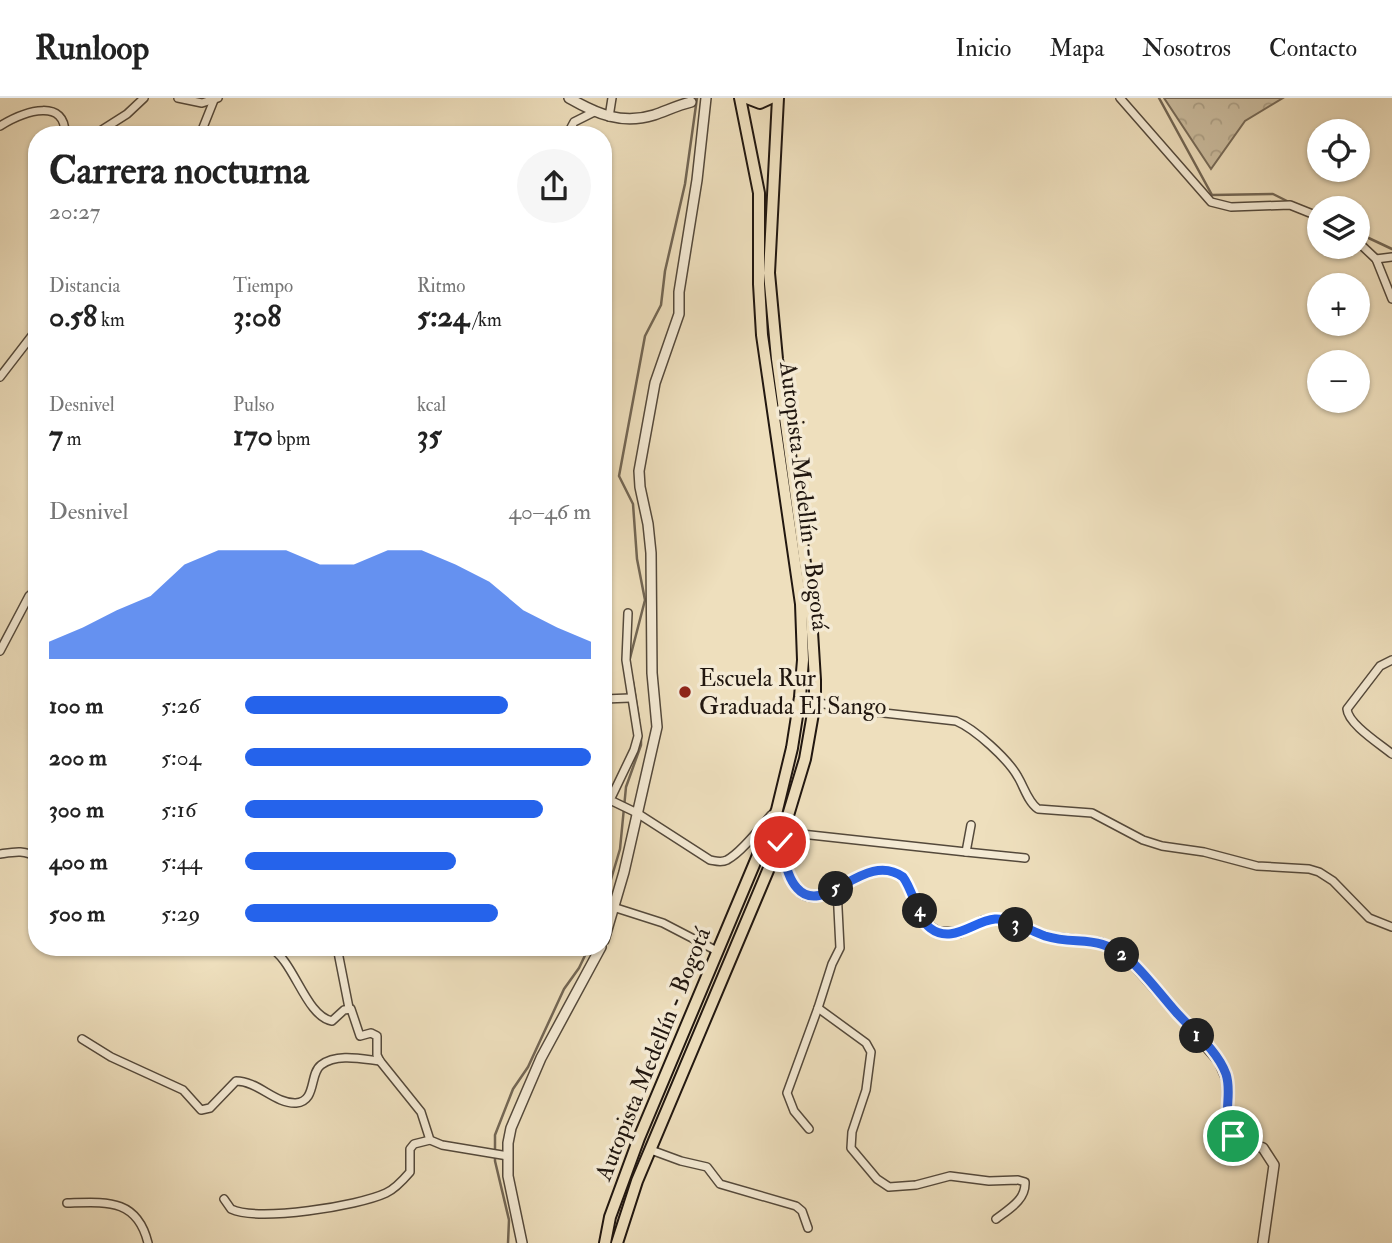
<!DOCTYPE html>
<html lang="es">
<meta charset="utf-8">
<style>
body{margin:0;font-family:"IM FELL Double Pica",serif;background:#f6f6f6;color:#222;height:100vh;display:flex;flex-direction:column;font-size:26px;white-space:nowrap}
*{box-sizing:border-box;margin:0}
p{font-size:23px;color:#767676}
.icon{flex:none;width:38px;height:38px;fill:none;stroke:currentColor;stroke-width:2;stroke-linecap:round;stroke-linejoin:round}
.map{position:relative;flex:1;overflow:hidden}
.sheet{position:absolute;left:28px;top:28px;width:584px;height:830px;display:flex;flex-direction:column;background:#fff;border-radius:28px;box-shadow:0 2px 5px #0004}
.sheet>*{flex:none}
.tools{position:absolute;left:1307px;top:21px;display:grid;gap:14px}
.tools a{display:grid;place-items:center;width:63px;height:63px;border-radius:50%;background:#fff;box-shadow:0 2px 5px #0004;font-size:35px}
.pin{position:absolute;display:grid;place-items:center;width:60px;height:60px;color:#fff;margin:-30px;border:4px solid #fff;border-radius:50%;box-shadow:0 2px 7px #0007}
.km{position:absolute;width:35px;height:35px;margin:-18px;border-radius:50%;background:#222;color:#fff;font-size:19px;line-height:35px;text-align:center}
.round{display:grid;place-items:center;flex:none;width:74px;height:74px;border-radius:37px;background:#f6f6f6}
.overview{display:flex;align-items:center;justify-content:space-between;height:119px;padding:0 21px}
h1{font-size:38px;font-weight:700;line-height:52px}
.metrics{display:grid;grid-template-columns:repeat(3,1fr);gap:10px;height:119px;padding:7px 21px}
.metrics div{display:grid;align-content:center}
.metrics b{font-size:30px;font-weight:700}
.metrics small{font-size:19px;font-weight:400}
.metrics p{font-size:19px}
.chart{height:196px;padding:14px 21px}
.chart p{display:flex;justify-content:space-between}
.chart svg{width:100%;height:126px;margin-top:7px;fill:#2563eb;opacity:.7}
ul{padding:0 21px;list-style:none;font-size:23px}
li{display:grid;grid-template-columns:112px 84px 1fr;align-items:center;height:52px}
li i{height:18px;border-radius:9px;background:#2563eb}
header{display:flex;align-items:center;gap:42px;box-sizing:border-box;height:98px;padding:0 35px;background:#fff;border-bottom:2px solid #e0e0e0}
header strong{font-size:33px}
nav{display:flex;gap:38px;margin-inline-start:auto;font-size:24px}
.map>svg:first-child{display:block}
</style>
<header>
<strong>Runloop</strong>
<nav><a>Inicio</a><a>Mapa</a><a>Nosotros</a><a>Contacto</a></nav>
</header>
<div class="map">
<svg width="1392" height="1145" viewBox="0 0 1392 1145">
<defs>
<pattern id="forest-crowns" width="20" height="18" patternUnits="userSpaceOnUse" patternTransform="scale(1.75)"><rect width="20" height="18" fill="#cbbda0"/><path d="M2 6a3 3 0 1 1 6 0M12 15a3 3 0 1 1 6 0" fill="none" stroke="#aea289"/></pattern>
</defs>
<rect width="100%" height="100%" fill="#eedfbd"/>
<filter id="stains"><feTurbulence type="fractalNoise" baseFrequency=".00286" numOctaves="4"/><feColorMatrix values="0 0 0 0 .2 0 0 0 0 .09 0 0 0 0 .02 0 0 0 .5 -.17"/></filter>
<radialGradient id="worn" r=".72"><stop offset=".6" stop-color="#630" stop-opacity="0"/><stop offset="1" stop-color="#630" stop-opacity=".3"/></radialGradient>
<polygon fill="url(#forest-crowns)" stroke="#766a58" stroke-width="2" points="1164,0 1283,0 1245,23 1211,71"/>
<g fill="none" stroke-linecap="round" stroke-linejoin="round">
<g stroke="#726654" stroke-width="2.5">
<polyline points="1159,0 1212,97 1273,96 1289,104"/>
<polyline points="1358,135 1392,151"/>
<polyline points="629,564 645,502 637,461 633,406 619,378 645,238 661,207 665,173 685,86 697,0"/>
<polyline points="633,584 639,622"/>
<polyline points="604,805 620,751 626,689 641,647 641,639"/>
<polyline points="508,1145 509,1122 495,1063 495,1037 513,991 528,969 564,891 579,870 589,849"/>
</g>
<g stroke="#54493b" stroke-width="10">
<g id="minor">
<polyline points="178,0 202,5 218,0"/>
<polyline points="1120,0 1211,104 1231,109 1290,107 1320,119"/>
<polyline points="609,19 612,0"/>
<path d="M 0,28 C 26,12 66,0 65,37"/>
<polyline points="94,37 127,16 144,0"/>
<polyline points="200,37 214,2"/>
<polyline points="567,37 574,24 594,14"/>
<polyline points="1358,144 1376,161 1392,201"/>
<polyline points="1376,161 1392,159"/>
<polyline points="0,279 37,231"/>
<path d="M 628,515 L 626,562 L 638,638 L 634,652 L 610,702 L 637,715 L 710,762 C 716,763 721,765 727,762 C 742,754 760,730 771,717"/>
<polyline points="0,553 29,498 37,491"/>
<path d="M 1392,562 L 1380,568 L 1347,611 C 1348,626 1380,646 1392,656"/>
<polyline points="604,601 630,600"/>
<path d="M 815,604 L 848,611 L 956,623 C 975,631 1008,661 1018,679 C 1024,689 1028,704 1038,711 L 1092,715 L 1143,742 L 1162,748 L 1204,754 L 1257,768 L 1309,771 L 1319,774 L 1333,783 L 1369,820 L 1392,829"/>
<polyline points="783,734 966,754 971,727"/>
<polyline points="966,754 1025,760"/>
<path d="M 0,756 C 13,754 25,751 37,760"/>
<path d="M 837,791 L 840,850 L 832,866 L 818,910 L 866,945 L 871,954 L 866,992 L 852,1034 L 851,1050 L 877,1081 L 889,1089 L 916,1087 L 950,1078 L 989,1083 L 1018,1082 L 1025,1084 C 1026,1102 1009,1111 996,1121"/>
<polyline points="613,809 663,825 717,853"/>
<path d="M 269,849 C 294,861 305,918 332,923 L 344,912 L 351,911 L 360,938 L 371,935 L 377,938 L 377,957 L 380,963 L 421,1014 L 430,1042 L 442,1047 L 508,1058"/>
<polyline points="337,849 349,910"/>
<path d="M 82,941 L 111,959 L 183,992 L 201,1012 L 210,1010 L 236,983 C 258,983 275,1006 296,1005 C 317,1003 309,976 321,967 C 337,955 362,961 380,963"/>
<polyline points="809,1031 794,1013 787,995 818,910"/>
<polyline points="651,1052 681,1063 707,1069 720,1086 796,1108 802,1113 808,1130"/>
<path d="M 224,1101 L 231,1111 C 259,1124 358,1108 386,1095 C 395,1091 404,1081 410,1074 L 410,1051 L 414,1046 L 430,1042"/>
<path d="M 67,1105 C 106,1104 137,1100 148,1145"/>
</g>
</g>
<g stroke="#54493b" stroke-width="12">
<g id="tertiary">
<path d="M 569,0 C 597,16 622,27 654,17 C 666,13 678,7 691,4"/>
<path d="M 780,744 C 785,758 786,773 794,786 C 818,827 863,750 903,779 L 927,827 L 938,834 L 959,835 L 983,823 L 999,821 L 1048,839 L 1101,845 L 1129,861 L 1219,963 L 1228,984 L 1227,1023 L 1233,1038 L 1263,1050 L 1274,1067 L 1263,1145"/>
<polyline points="604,842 624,774 657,629 652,575 651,455 648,426 640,389 639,373 655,285 679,216 679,194 697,82 706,0"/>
<polyline points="522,1145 508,1078 508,1045 511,1030 541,960 601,849"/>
</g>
</g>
<g stroke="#211710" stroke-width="14">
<g id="trunk">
<polyline points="747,0 760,5 771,0"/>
<polyline points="605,1145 610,1119 639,1040 777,712 792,650 800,599 803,562 801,506 762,237 759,186 759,95 740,0"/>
<polyline points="617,1145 637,1083 780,744 805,661 815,604 815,582 810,502 777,261 769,175 778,0"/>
</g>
</g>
<use href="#minor" stroke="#f4ead4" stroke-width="7"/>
<use href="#tertiary" stroke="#f4ead4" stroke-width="9"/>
<use href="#trunk" stroke="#eedfbd" stroke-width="10"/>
</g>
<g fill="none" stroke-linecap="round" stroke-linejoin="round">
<g stroke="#fff" stroke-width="14">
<path id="route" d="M 780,744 C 785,759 786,778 797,790 C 824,821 864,751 903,779 C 913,792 918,821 930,830 C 952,847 973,823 995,821 C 1011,820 1030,833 1045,838 C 1078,848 1098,835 1130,862 C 1147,878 1161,897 1176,914 C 1192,932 1217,952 1226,976 C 1233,997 1221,1017 1233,1038"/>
</g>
<use href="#route" stroke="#2563eb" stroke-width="9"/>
</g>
<circle fill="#8f2418" stroke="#f4ead4" stroke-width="2.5" cx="685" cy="594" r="7"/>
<g text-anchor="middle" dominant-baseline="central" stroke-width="7" stroke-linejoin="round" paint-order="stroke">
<g font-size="24" fill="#211710" stroke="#f4ead4">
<text transform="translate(804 398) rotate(83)">Autopista Medellín - Bogotá</text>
<text transform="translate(653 956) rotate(-68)">Autopista Medellín - Bogotá</text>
</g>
<g font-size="24" fill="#211710" stroke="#f4ead4" text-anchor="start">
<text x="699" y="580">Escuela Rur<tspan x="699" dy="28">Graduada El Sango</tspan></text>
</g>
</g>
<rect width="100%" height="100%" filter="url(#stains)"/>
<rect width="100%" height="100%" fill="url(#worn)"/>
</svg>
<div class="tools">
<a><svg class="icon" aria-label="locate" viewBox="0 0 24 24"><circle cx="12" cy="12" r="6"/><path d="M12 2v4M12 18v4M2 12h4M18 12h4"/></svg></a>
<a><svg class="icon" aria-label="layers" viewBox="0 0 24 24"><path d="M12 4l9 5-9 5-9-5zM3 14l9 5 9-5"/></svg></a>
<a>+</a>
<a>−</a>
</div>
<div class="pin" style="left:1233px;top:1038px;background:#1e9e55"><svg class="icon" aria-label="arrive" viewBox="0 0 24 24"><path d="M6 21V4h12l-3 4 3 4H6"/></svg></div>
<div class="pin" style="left:780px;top:744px;background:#d93025"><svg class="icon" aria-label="check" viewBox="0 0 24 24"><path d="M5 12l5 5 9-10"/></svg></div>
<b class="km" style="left:1197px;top:938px">1</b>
<b class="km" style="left:1122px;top:857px">2</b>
<b class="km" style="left:1016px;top:827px">3</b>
<b class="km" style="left:920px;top:813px">4</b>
<b class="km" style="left:836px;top:791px">5</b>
<section class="sheet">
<div class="overview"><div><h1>Carrera nocturna</h1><p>20:27</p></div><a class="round"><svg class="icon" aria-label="share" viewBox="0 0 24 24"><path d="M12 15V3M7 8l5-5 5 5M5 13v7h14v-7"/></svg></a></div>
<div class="metrics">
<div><p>Distancia</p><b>0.58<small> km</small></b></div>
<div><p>Tiempo</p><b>3:08</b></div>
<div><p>Ritmo</p><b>5:24<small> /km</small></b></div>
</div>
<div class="metrics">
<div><p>Desnivel</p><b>7<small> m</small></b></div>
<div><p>Pulso</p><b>170<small> bpm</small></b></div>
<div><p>kcal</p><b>35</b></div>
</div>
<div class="chart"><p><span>Desnivel</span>40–46 m</p>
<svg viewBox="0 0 160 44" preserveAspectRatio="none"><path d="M0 44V38L10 33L20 27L30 22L40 11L50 6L60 6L70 6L80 11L90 11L100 6L110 6L120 11L130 17L140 27L150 33L160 38V44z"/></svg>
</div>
<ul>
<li><b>100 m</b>5:26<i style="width:76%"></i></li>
<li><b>200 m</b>5:04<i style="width:100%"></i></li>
<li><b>300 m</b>5:16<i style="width:86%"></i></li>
<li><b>400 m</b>5:44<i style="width:61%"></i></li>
<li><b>500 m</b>5:29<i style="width:73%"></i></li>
</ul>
</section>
</div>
